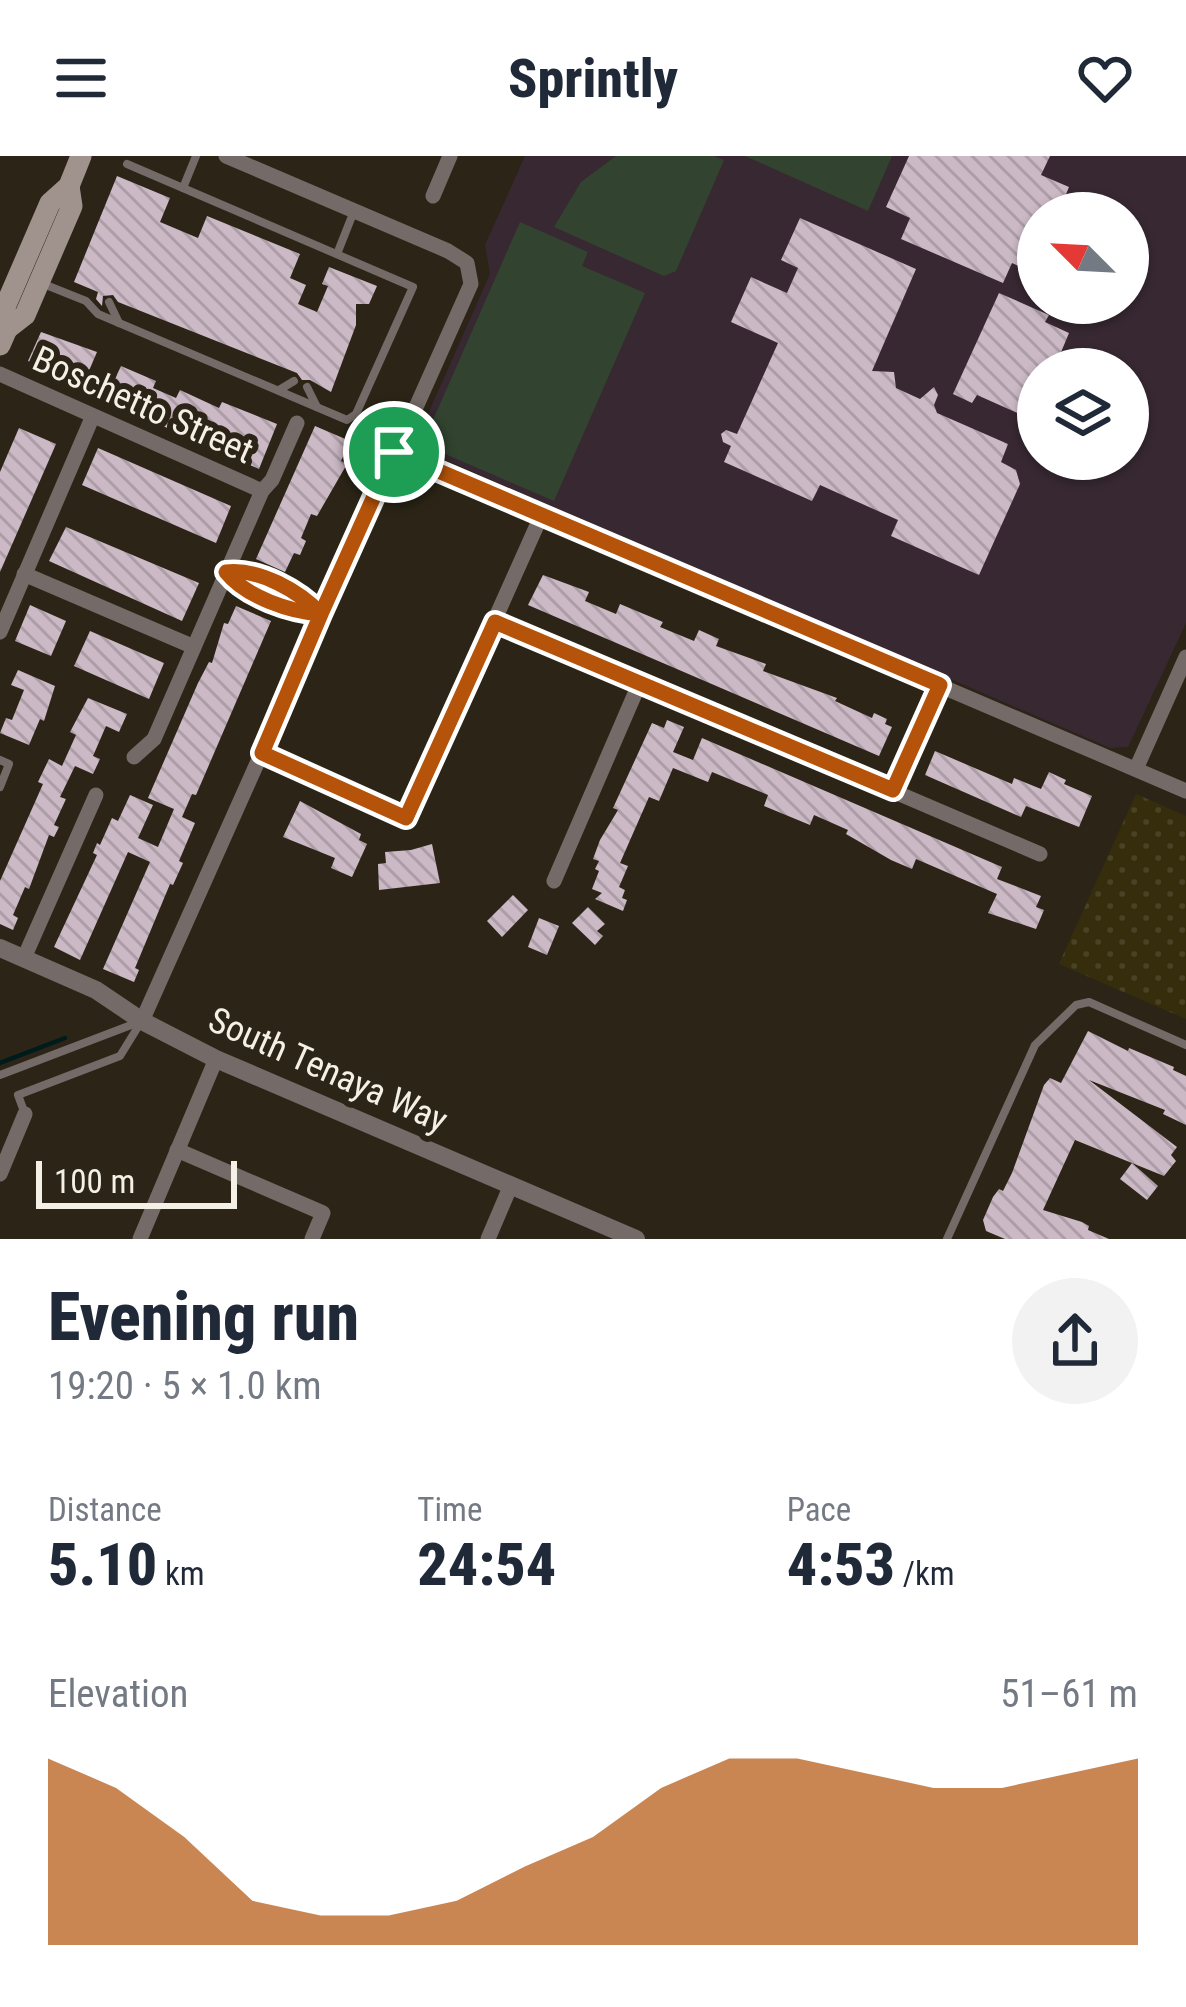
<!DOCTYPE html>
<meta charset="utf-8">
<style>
body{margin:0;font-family:"Roboto Condensed",sans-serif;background:#f2f2f3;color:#1f2937;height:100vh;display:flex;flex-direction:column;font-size:45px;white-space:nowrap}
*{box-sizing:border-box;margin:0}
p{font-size:39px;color:#747a83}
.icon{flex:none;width:66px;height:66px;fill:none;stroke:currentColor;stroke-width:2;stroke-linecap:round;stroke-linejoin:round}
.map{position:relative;height:1083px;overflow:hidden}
.side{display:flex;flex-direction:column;background:#fff;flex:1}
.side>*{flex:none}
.needle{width:78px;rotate:294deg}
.controls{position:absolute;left:1017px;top:36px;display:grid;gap:24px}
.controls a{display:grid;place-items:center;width:132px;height:132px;border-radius:50%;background:#fff;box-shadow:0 3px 9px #0004;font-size:60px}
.scale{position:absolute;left:36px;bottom:30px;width:201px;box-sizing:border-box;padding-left:12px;border:6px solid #f5f0e6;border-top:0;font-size:33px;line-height:42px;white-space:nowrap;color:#f5f0e6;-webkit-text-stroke:9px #2c2517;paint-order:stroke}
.pin{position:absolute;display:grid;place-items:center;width:102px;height:102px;color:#fff;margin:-51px;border:6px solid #fff;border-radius:50%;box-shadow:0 3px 12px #0007}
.round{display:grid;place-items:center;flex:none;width:126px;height:126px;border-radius:63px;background:#f2f2f3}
.headline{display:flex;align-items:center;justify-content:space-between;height:204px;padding:0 48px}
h1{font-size:66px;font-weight:800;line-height:90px}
.figures{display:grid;grid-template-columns:repeat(3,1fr);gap:18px;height:204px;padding:12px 48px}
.figures div{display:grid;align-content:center}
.figures b{font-size:60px;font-weight:800}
.figures small{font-size:33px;font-weight:400}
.figures p{font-size:33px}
.chart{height:336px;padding:24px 48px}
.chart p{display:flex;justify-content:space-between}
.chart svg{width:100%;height:216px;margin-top:12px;fill:#b45309;opacity:.7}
header{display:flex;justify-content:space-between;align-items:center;height:156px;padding:0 48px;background:#fff;font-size:54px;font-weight:800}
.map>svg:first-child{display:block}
</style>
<header><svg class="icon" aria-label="menu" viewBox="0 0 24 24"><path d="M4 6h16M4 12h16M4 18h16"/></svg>Sprintly<svg class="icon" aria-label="heart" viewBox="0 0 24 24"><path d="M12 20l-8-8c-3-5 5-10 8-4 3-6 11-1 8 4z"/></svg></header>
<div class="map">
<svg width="1186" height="1083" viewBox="0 0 1186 1083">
<defs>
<pattern id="sand-dots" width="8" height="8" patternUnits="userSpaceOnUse" patternTransform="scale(3)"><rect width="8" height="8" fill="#352d0c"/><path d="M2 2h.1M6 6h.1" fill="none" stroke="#494224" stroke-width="1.8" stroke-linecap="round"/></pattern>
<pattern id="building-back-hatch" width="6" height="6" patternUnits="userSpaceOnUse" patternTransform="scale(3)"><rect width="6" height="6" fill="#ccb9c6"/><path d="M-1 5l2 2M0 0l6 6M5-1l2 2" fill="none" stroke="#ac9da6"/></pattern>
</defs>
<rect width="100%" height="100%" fill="#2c2517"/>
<path fill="#372832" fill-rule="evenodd" d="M 525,0 L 1186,0 L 1186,467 L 1128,591 L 1110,592 L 420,293 L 420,276 L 490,118 L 485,89 ZM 1038,57 L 1128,57 L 1128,147 L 1038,147 ZM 1038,213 L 1128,213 L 1128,303 L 1038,303 Z"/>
<g fill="#324430">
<polygon points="616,0 714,0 724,4 676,115 664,120 554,71 581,26"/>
<polygon points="745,0 892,0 868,55"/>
<polygon points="520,66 588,96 582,110 645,137 554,345 431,292 426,280"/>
</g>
<polygon fill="url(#sand-dots)" points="1136,638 1186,660 1186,863 1059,808"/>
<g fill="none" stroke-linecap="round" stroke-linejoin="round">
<polyline stroke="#001b1b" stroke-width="4.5" points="0,907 65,882"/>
</g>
<g fill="url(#building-back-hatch)">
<polygon points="909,0 1050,0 1041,19 1069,31 1058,57 1038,57 1038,102 1032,116 1012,107 1003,127 901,83 910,62 886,51"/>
<polygon points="117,20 170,42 160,66 198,82 207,60 300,98 290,122 306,129 298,148 317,156 328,130 322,128 329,111 377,130 369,148 356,148 356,169 331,236 310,224 302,224 297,217 118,146 113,139 103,140 102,150 96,143 98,136 74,126"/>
<polygon points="800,62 916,113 872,215 894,216 896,232 920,243 934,231 938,239 934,249 937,257 1008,288 1001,306 1016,314 1020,328 979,419 891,380 898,364 820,329 812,345 724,306 731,290 723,286 721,278 726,274 737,278 778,187 731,166 751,121 787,137 798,112 781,104"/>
<polygon points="999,137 1049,159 1045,166 1069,177 1054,213 1038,213 1038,262 1022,259 977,239 972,247 953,238"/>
<polygon points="41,176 97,196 82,231 28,205"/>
<polygon points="121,210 156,225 153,232 176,242 180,234 219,252 222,246 277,268 259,313 125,253 126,250 107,240"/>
<polygon points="315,270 350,285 341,305 347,308 317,360 311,358 301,382 306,385 300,399 294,397 285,416 256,403"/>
<polygon points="19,272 56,288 0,416 0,316"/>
<polygon points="98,292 231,350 216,387 82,329"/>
<polygon points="66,371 199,427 182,465 49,405"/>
<polygon points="543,419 589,436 585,445 616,458 620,448 663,466 660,471 694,485 699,474 719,483 716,490 766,508 763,515 837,542 835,545 872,562 874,557 887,563 885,568 892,571 879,600 528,449"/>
<polygon points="30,449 66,465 51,500 15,485"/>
<polygon points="236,450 271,465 196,639 192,638 182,661 195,667 179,705 183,707 173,729 170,728 135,812 139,814 134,826 103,813 150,706 128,696 80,804 54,791 97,699 93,697 97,687 100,689 112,662 118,665 130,639 153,649 138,682 158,691 174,653 148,642 198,527 209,506 212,507 224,467 228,468"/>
<polygon points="90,475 164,507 149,543 74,510"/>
<polygon points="18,514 55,530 44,565 40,563 29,589 0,577 6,562 12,564 24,534 11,529"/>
<polygon points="88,542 127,558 119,576 106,570 93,600 100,603 93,618 75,610 60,641 66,643 54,669 59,671 54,681 49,679 29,733 25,731 13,759 18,762 13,774 0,768 0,725 43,628 38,626 49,603 62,610 76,579 70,576"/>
<polygon points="667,564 684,571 673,596 693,604 702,582 1002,711 997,723 1041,740 1036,751 1044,754 1036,773 988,757 997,738 916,703 912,713 891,704 846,678 848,674 814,659 810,669 764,650 768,639 712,616 708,626 673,612 659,645 649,641 620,707 628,710 619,731 625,734 622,742 627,744 623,755 595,743 602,737 592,733 599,715 595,713 599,705 593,703 600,684 618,654 613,652 652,567 664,572"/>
<polygon points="935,595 1012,628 1014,622 1041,633 1049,616 1066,624 1064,628 1092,640 1079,671 1026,650 1021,661 925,619"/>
<polygon points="300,645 361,678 359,684 367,688 352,721 331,712 335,702 283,681"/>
<polygon points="432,688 440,727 379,734 378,708 386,707 385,696 411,694"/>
<polygon points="513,739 528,754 502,781 487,765"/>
<polygon points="588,751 605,768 597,775 603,780 595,789 572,767"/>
<polygon points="539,762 559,770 547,799 528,791"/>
<polygon points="1088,875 1128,895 1129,892 1174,911 1173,914 1186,920 1186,969 1163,958 1165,954 1089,924 1177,991 1171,999 1176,1005 1164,1020 1075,984 1043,1054 1082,1066 1089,1070 1088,1074 1109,1083 1005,1083 986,1075 983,1064 993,1041 999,1033 1003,1035 1012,1017 1044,929 1050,922 1061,927"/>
<polygon points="1132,1007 1158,1030 1147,1044 1120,1023"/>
</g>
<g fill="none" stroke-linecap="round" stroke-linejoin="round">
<g stroke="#746b68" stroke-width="8">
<polyline points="183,32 196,0"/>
<polyline points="337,98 354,55"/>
<polyline points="41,127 86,145 98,158 347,264 356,258 413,131 127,8"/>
<polyline points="109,146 119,167"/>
<polyline points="307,231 317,251"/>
<polyline points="279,234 294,225"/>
<polyline points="0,604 9,608 0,631"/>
<polyline points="0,919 139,866"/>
<polyline points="25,958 18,939 120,900 141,866"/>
<polyline points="947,1083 1035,889 1076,849 1089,846 1186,889"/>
</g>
<g stroke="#746b68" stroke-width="15">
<polyline points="433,40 450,0"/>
<polyline points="0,218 262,335"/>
<polyline points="394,296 1186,635"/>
<path d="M 227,416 C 259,412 299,435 321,458"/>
<path d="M 227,416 C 246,441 290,456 321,458"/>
<polyline points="24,418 194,491"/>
<polyline points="495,465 1040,698"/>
<polyline points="0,476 92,262"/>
<polyline points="262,597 406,662 542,358"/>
<polyline points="134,601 154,583 262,335 272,324 297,267"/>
<polyline points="1136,613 1186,501"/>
<polyline points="894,634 940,529"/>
<polyline points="554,725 640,526"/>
<polyline points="24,802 96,639"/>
<polyline points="142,865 471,128 467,107 448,95 226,0"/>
<polyline points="177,994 323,1057 312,1083"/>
<polyline points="0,1018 25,958"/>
<polyline points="140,1083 216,903"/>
<polyline points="488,1083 511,1029"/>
</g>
<polyline stroke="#746b68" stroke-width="18" points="0,792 96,834 142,865 216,903 636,1083"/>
<g stroke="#a0928d" stroke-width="21">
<polyline points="7,173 25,159 72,50 69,30"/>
<polyline points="0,189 7,173 5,151 50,47 69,30 81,0"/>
</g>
</g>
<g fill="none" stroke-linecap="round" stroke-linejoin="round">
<g stroke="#fff" stroke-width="24">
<path id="route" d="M 394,296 L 321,458 C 290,456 246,441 226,416 C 259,412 299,435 321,458 L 262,597 L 406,662 L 495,466 L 893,634 L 940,529 L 394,296"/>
</g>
<use href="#route" stroke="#b45309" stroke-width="15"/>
</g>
<g text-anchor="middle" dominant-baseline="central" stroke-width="12" stroke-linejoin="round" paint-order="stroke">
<g font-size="36" fill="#f5f0e6" stroke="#2c2517">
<text transform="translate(143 249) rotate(24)">Boschetto Street</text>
<text transform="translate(328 914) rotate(24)">South Tenaya Way</text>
</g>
</g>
</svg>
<div class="controls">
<a><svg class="needle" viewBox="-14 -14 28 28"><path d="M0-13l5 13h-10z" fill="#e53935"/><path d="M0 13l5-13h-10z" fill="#747a83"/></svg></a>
<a><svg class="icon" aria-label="layers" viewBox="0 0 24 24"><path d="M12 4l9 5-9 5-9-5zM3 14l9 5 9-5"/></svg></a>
</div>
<div class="scale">100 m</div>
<div class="pin" style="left:394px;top:296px;background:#1e9e55"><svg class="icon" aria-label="arrive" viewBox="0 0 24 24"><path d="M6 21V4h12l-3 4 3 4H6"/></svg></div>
</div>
<section class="side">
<div class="headline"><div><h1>Evening run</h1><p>19:20 · 5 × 1.0 km</p></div><a class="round"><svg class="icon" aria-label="share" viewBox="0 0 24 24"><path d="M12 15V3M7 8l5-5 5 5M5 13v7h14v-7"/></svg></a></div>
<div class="figures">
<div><p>Distance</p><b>5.10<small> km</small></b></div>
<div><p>Time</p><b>24:54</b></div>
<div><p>Pace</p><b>4:53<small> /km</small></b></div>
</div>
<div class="chart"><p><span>Elevation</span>51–61 m</p>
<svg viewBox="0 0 160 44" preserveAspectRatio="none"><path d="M0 44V6L10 12L20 22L30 35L40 38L50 38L60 35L70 28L80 22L90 12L100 6L110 6L120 9L130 12L140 12L150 9L160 6V44z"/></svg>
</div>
</section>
